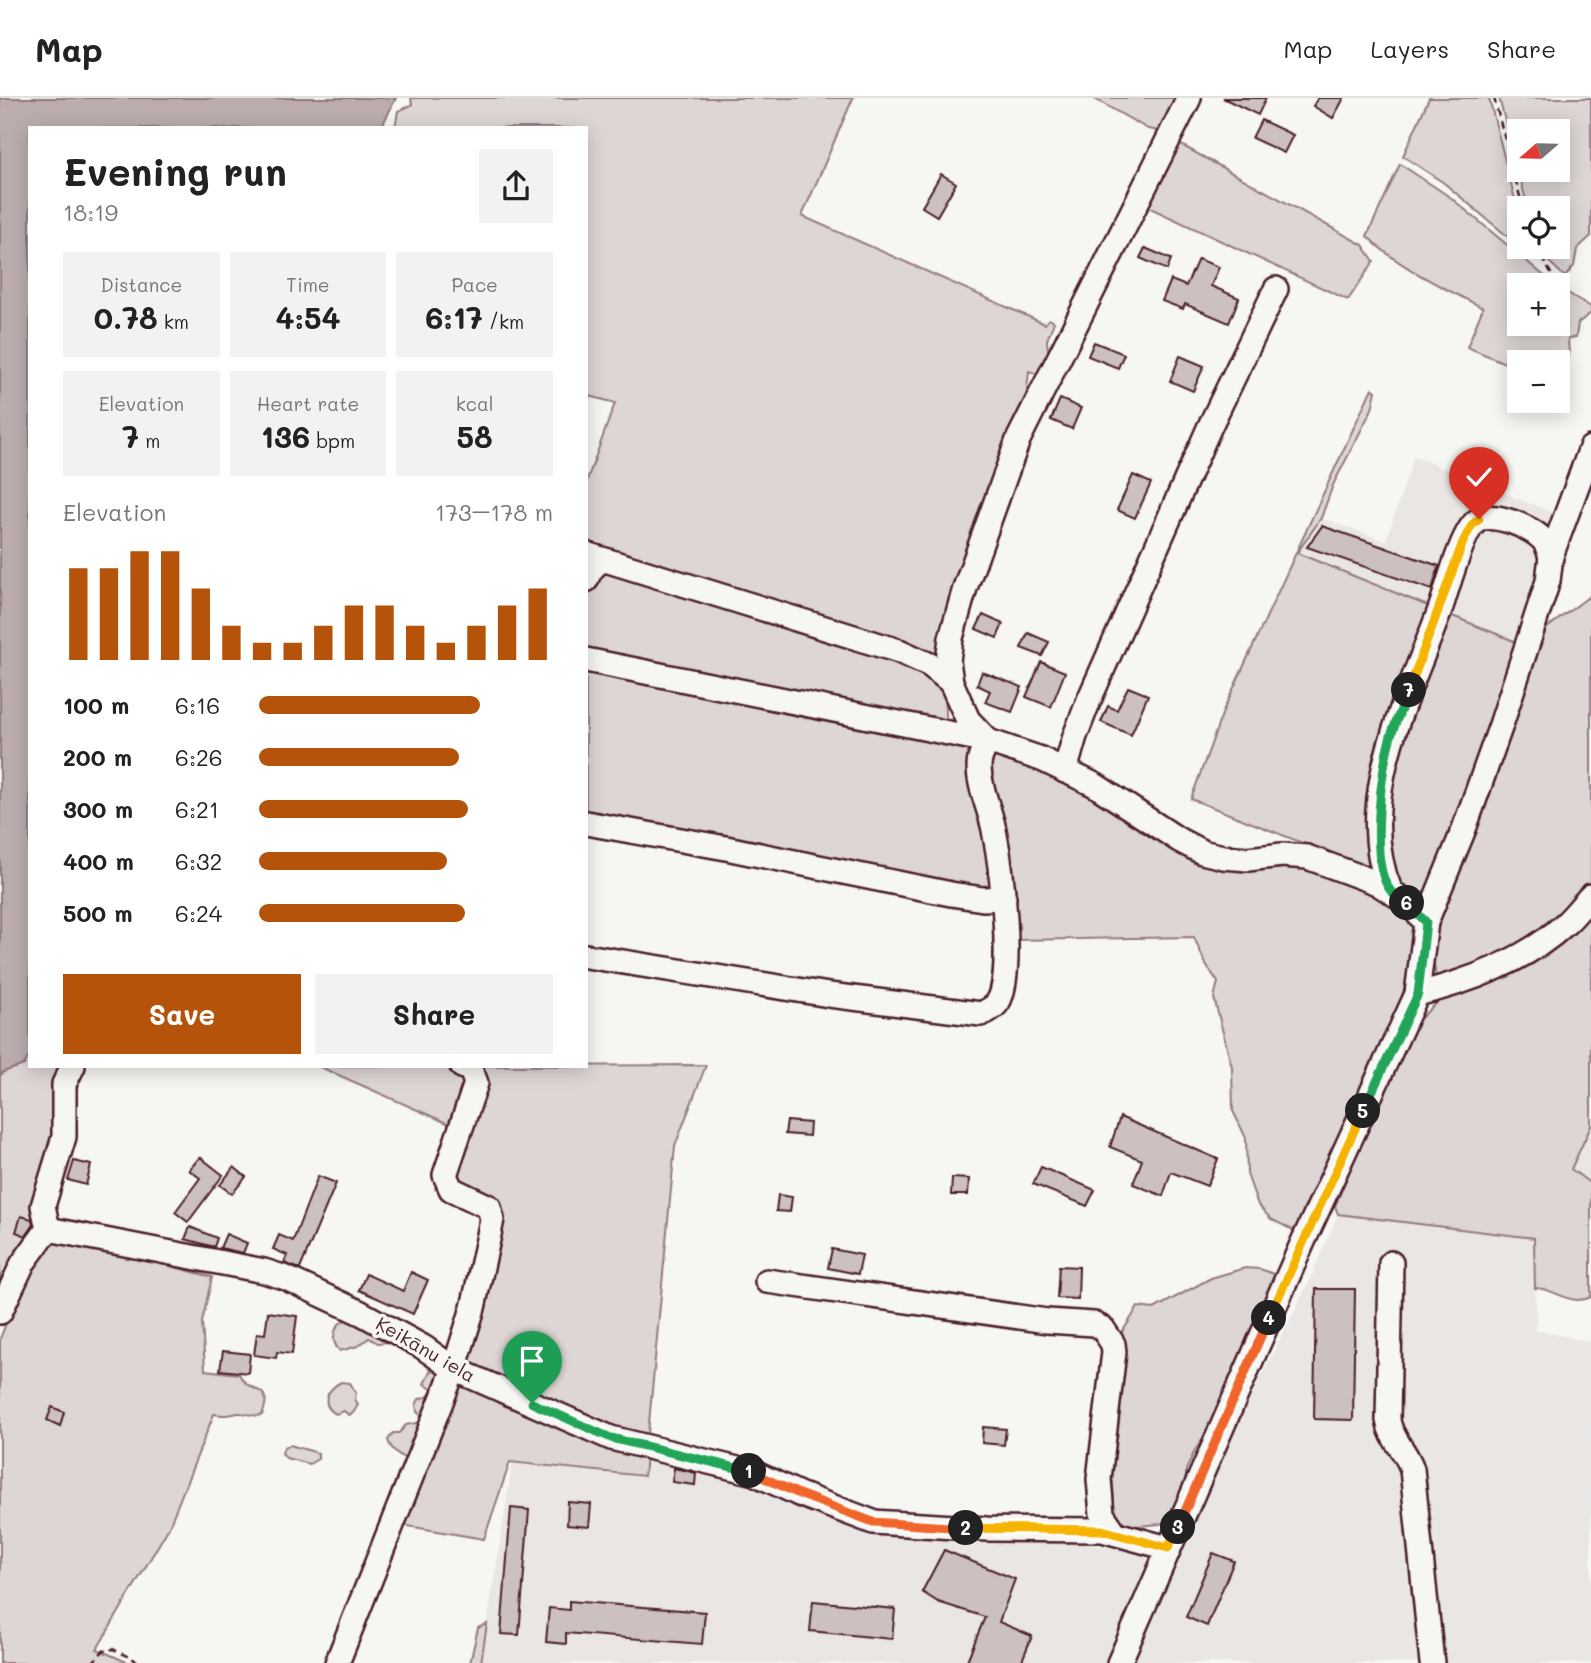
<!DOCTYPE html>
<meta charset="utf-8">
<style>
body{margin:0;font-family:Mali,sans-serif;background:#f2f2f2;color:#222;height:100vh;display:flex;flex-direction:column;font-size:26px;white-space:nowrap}
*{box-sizing:border-box;margin:0}
p{font-size:23px;color:#767676}
.icon{flex:none;width:38px;height:38px;fill:none;stroke:currentColor;stroke-width:2;stroke-linecap:round;stroke-linejoin:round}
.map{position:relative;flex:1;overflow:hidden}
.details{position:absolute;left:28px;top:28px;width:560px;height:942px;display:flex;flex-direction:column;background:#fff;border-radius:0px;box-shadow:0 4px 18px #0003}
.details>*{flex:none}
.needle{width:46px;rotate:250deg}
.buttons{position:absolute;left:1507px;top:21px;display:grid;gap:14px}
.buttons a{display:grid;place-items:center;width:63px;height:63px;border-radius:0px;background:#fff;box-shadow:0 4px 18px #0003;font-size:35px}
.pin{position:absolute;display:grid;place-items:center;width:60px;height:60px;color:#fff;margin:-72px -30px;border-radius:50% 50% 50% 0;rotate:-45deg;box-shadow:0 0 7px #0007}
.pin .icon{rotate:45deg}
.km{position:absolute;width:35px;height:35px;margin:-18px;border-radius:50%;background:#222;color:#fff;font-size:19px;line-height:35px;text-align:center}
.round{display:grid;place-items:center;flex:none;width:74px;height:74px;border-radius:0px;background:#f2f2f2}
.headline{display:flex;align-items:center;justify-content:space-between;height:119px;padding:0 35px}
h1{font-size:38px;font-weight:700;line-height:52px}
.metrics{display:grid;grid-template-columns:repeat(3,1fr);gap:10px;height:119px;padding:7px 35px}
.metrics div{display:grid;align-content:center;border-radius:0px;background:#f2f2f2;text-align:center}
.metrics b{font-size:30px;font-weight:700}
.metrics small{font-size:19px;font-weight:400}
.metrics p{font-size:19px}
.chart{height:196px;padding:14px 35px}
.chart p{display:flex;justify-content:space-between}
.chart svg{width:100%;height:126px;margin-top:7px;stroke:#b45309;stroke-width:6}
.primary-button{display:flex;gap:14px;margin-top:auto;padding:14px 35px}
.primary-button a{flex:1;height:80px;border-radius:0px;background:#b45309;color:#fff;font-size:28px;font-weight:700;line-height:80px;text-align:center}
.primary-button a+a{background:#f2f2f2;color:#222}
ul{padding:0 35px;list-style:none;font-size:23px}
li{display:grid;grid-template-columns:112px 84px 1fr;align-items:center;height:52px}
li i{height:18px;border-radius:9px;background:#b45309}
header{display:flex;align-items:center;gap:42px;box-sizing:border-box;height:98px;padding:0 35px;background:#fff;border-bottom:2px solid #e0e0e0}
header strong{font-size:33px}
nav{display:flex;gap:38px;margin-inline-start:auto;font-size:24px}
.map>svg:first-child{display:block}
</style>
<header>
<strong>Map</strong>
<nav><a>Map</a><a>Layers</a><a>Share</a></nav>
</header>
<div class="map">
<svg width="1591" height="1565" viewBox="0 0 1591 1565">
<rect width="100%" height="100%" fill="#f6f6f2"/>
<filter id="ink" filterUnits="userSpaceOnUse"><feTurbulence type="fractalNoise" baseFrequency=".0143" numOctaves="2"/><feDisplacementMap in="SourceGraphic" scale="14" xChannelSelector="R" yChannelSelector="G"/><feConvolveMatrix kernelMatrix="1 2 1 2 8 2 1 2 1" color-interpolation-filters="sRGB"/></filter>
<g filter="url(#ink)">
<g fill="#e9e6e3">
<polygon points="1414,358 1561,418 1518,544 1296,455 1321,420 1386,443"/>
<polygon points="1591,1020 1591,1086 1571,1072"/>
<polygon points="1338,1116 1535,1140 1536,1232 1591,1244 1591,1565 481,1565 521,1312 752,1385 792,1408 1171,1457 1309,1184"/>
</g>
<g fill="#ddd6d5" stroke="#947a80" stroke-width="2" fill-rule="evenodd">
<polygon points="411,0 853,0 802,118 1045,226 1049,221 1054,224 1047,242 1048,253 1053,257 1044,278 1029,273 1026,302 1015,322 1021,326 943,567 586,454 586,385 615,305 586,297 586,30 395,30 398,13 412,7"/>
<polygon points="1093,0 1184,0 1165,34 1148,31"/>
<polygon points="1429,0 1489,0 1519,117 1519,148 1444,85 1403,58"/>
<path d="M 1499,0 L 1591,0 L 1591,138 L 1577,151 L 1574,168 L 1565,179 L 1547,162 L 1540,149 L 1558,149 L 1558,110 L 1528,110 ZM 1519,33 L 1558,33 L 1558,72 L 1519,72 Z"/>
<polygon points="1176,44 1363,147 1374,163 1348,202 1148,109"/>
<path d="M 1400,66 L 1450,99 L 1555,187 L 1519,187 L 1519,226 L 1558,226 L 1558,189 L 1591,209 L 1591,215 L 1578,225 L 1576,239 L 1568,241 L 1569,256 L 1559,287 L 1558,264 L 1519,264 L 1519,271 L 1467,249 L 1483,210 C 1443,189 1399,170 1367,138 Z"/>
<path d="M 1372,290 L 1376,293 L 1372,311 L 1333,387 L 1321,420 L 1297,455 L 1524,547 L 1591,497 L 1591,1028 L 1571,1071 L 1591,1086 L 1591,1199 C 1570,1209 1555,1190 1535,1190 L 1534,1140 L 1338,1116 L 1335,1108 L 1405,941 L 1413,927 L 1439,903 L 1426,805 L 1376,774 L 1191,701 L 1224,611 Z"/>
<polygon points="586,466 915,565 945,590 947,640 973,645 990,745 995,796 586,721"/>
<polygon points="1000,655 1056,675 1194,761 1223,771 1256,773 1292,769 1322,773 1380,794 1404,811 1414,829 1415,849 1402,899 1369,989 1298,1135 1271,1121 1258,1107 1247,1076 1246,1040 1233,1013 1232,969 1214,900 1218,884 1206,867 1194,839 1016,842 985,683 991,658"/>
<polygon points="30,956 30,968 67,968 42,1126 0,1202 0,978 3,974 24,967"/>
<polygon points="706,967 675,1048 644,1378 510,1364 484,1441 402,1427 472,1236 483,1115 435,1091 454,1028 318,968 449,968 460,973 481,968"/>
<path d="M 53,1137 L 212,1179 L 202,1224 L 205,1272 L 239,1276 C 249,1298 275,1285 262,1317 C 253,1320 247,1314 238,1315 C 228,1317 224,1318 214,1316 L 168,1431 L 97,1551 L 129,1565 L 0,1565 L 0,1241 L 16,1199 Z"/>
<polygon points="1245,1170 1260,1171 1274,1176 1275,1181 1254,1224 1220,1320 1195,1352 1186,1372 1186,1399 1172,1420 1160,1426 1125,1429 1109,1420 1114,1404 1112,1375 1106,1350 1119,1239 1138,1209 1154,1211 1211,1180"/>
<path d="M 358,1219 L 392,1240 L 388,1244 L 378,1245 L 369,1240 L 358,1248 L 340,1253 C 329,1243 334,1226 347,1221 L 349,1224 Z"/>
<polygon points="437,1267 442,1282 440,1290 430,1290 424,1286 429,1275"/>
<path d="M 341,1284 L 350,1285 L 356,1295 L 355,1301 L 358,1307 L 353,1315 L 349,1317 L 344,1313 L 336,1316 C 320,1307 326,1292 341,1284 Z"/>
<path d="M 429,1298 L 437,1298 L 413,1364 C 403,1360 391,1354 388,1342 L 393,1335 L 399,1335 L 406,1327 L 428,1323 L 417,1314 L 416,1307 L 419,1301 Z"/>
<polygon points="290,1347 318,1355 318,1361 309,1366 286,1360 282,1355 284,1349"/>
<polygon points="487,1526 481,1565 470,1565 478,1530"/>
</g>
<polygon fill="#bbadae" stroke="#8e747a" stroke-width="2" points="0,0 396,0 381,30 30,30 30,956 24,967 3,974 0,978"/>
<g fill="#ccc1c0" stroke="#4a1f2b" stroke-width="2">
<polygon points="1223,0 1266,0 1258,17"/>
<polygon points="1318,0 1344,0 1333,20 1313,8"/>
<polygon points="1261,22 1293,37 1284,55 1252,40"/>
<polygon points="941,76 956,85 937,118 922,109"/>
<polygon points="1145,150 1171,161 1167,172 1140,160"/>
<polygon points="1198,161 1219,169 1211,188 1239,200 1229,225 1185,206 1183,211 1162,203 1171,182 1186,188"/>
<polygon points="1094,244 1124,256 1118,270 1088,258"/>
<polygon points="1180,258 1204,268 1193,293 1170,283"/>
<polygon points="1060,301 1081,310 1072,331 1051,322"/>
<polygon points="1133,377 1151,385 1135,420 1117,412"/>
<polygon points="1322,428 1439,468 1432,492 1307,449"/>
<polygon points="983,517 1003,526 997,540 976,531"/>
<polygon points="1028,535 1049,544 1042,558 1021,550"/>
<polygon points="1041,564 1065,574 1051,609 1026,599"/>
<polygon points="982,574 1022,589 1012,614 985,604 990,593 977,587"/>
<polygon points="1128,589 1148,597 1131,637 1101,624 1108,608 1117,612"/>
<polygon points="1120,1019 1218,1061 1207,1088 1171,1074 1163,1098 1133,1086 1142,1062 1110,1049"/>
<polygon points="787,1023 810,1025 809,1038 785,1036"/>
<polygon points="200,1059 223,1077 188,1124 175,1114 200,1080 189,1072"/>
<polygon points="74,1063 91,1067 86,1087 68,1082"/>
<polygon points="234,1069 246,1079 232,1096 220,1087"/>
<polygon points="1041,1069 1095,1092 1087,1108 1033,1086"/>
<polygon points="318,1078 336,1085 300,1171 284,1165 287,1157 273,1151 279,1137 293,1143"/>
<polygon points="952,1080 969,1081 968,1097 951,1097"/>
<polygon points="778,1097 792,1099 790,1114 776,1113"/>
<polygon points="21,1118 32,1121 33,1128 26,1138 16,1134"/>
<polygon points="190,1129 217,1140 214,1149 185,1141"/>
<polygon points="226,1136 247,1145 243,1155 220,1150"/>
<polygon points="832,1151 862,1157 858,1176 828,1170"/>
<polygon points="1059,1168 1079,1169 1078,1201 1057,1200"/>
<polygon points="411,1174 428,1182 413,1216 359,1192 366,1176 403,1193"/>
<polygon points="1316,1191 1355,1191 1353,1322 1314,1321"/>
<polygon points="268,1214 297,1218 292,1256 277,1254 276,1260 254,1257 257,1235 265,1236"/>
<polygon points="223,1253 250,1256 248,1275 220,1272"/>
<polygon points="52,1309 64,1314 60,1328 47,1322"/>
<polygon points="983,1329 1006,1331 1004,1347 982,1345"/>
<polygon points="674,1370 696,1375 695,1387 672,1384"/>
<polygon points="568,1404 591,1406 589,1429 567,1427"/>
<polygon points="511,1410 529,1412 519,1537 501,1536"/>
<polygon points="944,1452 1015,1481 999,1524 1032,1538 1021,1565 966,1565 985,1519 938,1504 922,1494"/>
<polygon points="1213,1455 1234,1463 1207,1528 1186,1519"/>
<polygon points="569,1503 705,1514 702,1546 566,1535 566,1546 546,1544 549,1510 569,1512"/>
<polygon points="813,1503 895,1511 892,1541 810,1533"/>
</g>
<g fill="none" stroke-linecap="round" stroke-linejoin="round">
<g stroke="#4a1f2b" stroke-width="28">
<g id="minor">
<polyline points="1189,0 1018,342 965,490 951,540 948,563 951,584 968,622 988,643 1041,661 1095,687 1179,742 1202,754 1223,759 1248,761 1282,757 1307,759 1377,785 1407,804 1426,824"/>
<polyline points="586,456 899,553 930,567 951,584"/>
<path d="M 586,482 C 590,472 594,466 604,462"/>
<path d="M 586,562 L 988,643 C 984,651 979,659 979,668 C 979,690 990,711 994,732 C 1001,766 1015,876 998,904 C 994,910 988,913 981,916 L 829,897 L 586,858"/>
<polyline points="1065,673 1075,638 1089,602 1210,328 1276,191"/>
<polyline points="586,725 726,750 951,796 983,801 1004,800"/>
<path d="M 1390,792 C 1351,699 1412,593 1442,506 C 1448,488 1463,432 1477,423 C 1492,412 1534,430 1544,443 C 1547,447 1549,453 1551,458"/>
<path d="M 1417,896 C 1468,884 1527,862 1565,826 C 1574,818 1582,807 1591,798"/>
<polyline points="48,1131 264,1173 286,1180 361,1215 423,1249 454,1271 611,1340 754,1375 799,1396 873,1424 987,1431 1102,1432 1168,1450"/>
<polyline points="48,1131 43,1108 64,1039 64,986 73,968"/>
<path d="M 1391,1165 L 1388,1322 C 1391,1342 1406,1352 1412,1371 L 1432,1565"/>
<polyline points="767,1183 1047,1223 1094,1226 1103,1231 1113,1246 1114,1254 1099,1381 1102,1416 1115,1435"/>
<polyline points="0,1214 23,1165 48,1131"/>
<polyline points="337,1565 454,1271 473,1210 489,1137 492,1121 489,1109 451,1091 445,1077 476,985 471,972 462,968"/>
<polyline points="1119,1565 1302,1146 1417,896 1426,824 1464,731 1501,627 1548,483 1551,458 1591,350"/>
</g>
</g>
<g stroke="#4a1f2b" stroke-width="2.5" stroke-dasharray="7 5" stroke-linecap="butt">
<polyline points="1494,0 1523,110"/>
<polyline points="1536,149 1553,179"/>
<polyline points="92,1565 103,1553 113,1551 141,1565"/>
</g>
<use href="#minor" stroke="#f6f6f2" stroke-width="23"/>
</g>
</g>
<g fill="none" stroke-linecap="round" stroke-linejoin="round" filter="url(#ink)">
<g stroke="#fff" stroke-width="14">
<polyline id="split-1" points="532,1305 611,1340 749,1373"/>
</g>
<g stroke="#fff" stroke-width="14">
<polyline id="split-2" points="749,1373 799,1396 873,1424 966,1430"/>
</g>
<g stroke="#fff" stroke-width="14">
<polyline id="split-3" points="966,1430 1102,1432 1168,1450 1178,1429"/>
</g>
<g stroke="#fff" stroke-width="14">
<polyline id="split-4" points="1178,1429 1269,1220"/>
</g>
<g stroke="#fff" stroke-width="14">
<polyline id="split-5" points="1269,1220 1363,1013"/>
</g>
<g stroke="#fff" stroke-width="14">
<polyline id="split-6" points="1363,1013 1418,896 1426,824 1407,805"/>
</g>
<g stroke="#fff" stroke-width="14">
<path id="split-7" d="M 1407,805 C 1402,801 1394,797 1390,792 C 1369,765 1381,669 1391,638 C 1396,622 1403,607 1409,592"/>
</g>
<g stroke="#fff" stroke-width="14">
<polyline id="split-8" points="1409,592 1463,444 1472,427 1479,421"/>
</g>
<use href="#split-1" stroke="#22a559" stroke-width="9"/>
<use href="#split-2" stroke="#f0652b" stroke-width="9"/>
<use href="#split-3" stroke="#f5b400" stroke-width="9"/>
<use href="#split-4" stroke="#f0652b" stroke-width="9"/>
<use href="#split-5" stroke="#f5b400" stroke-width="9"/>
<use href="#split-6" stroke="#22a559" stroke-width="9"/>
<use href="#split-7" stroke="#22a559" stroke-width="9"/>
<use href="#split-8" stroke="#f5b400" stroke-width="9"/>
</g>
<g text-anchor="middle" dominant-baseline="central" stroke-width="7" stroke-linejoin="round" paint-order="stroke">
<g font-size="19" fill="#4a1f2b" stroke="#f6f6f2">
<text transform="translate(426 1251) rotate(30)">Ķeikānu iela</text>
</g>
</g>
</svg>
<div class="buttons">
<a><svg class="needle" viewBox="-14 -14 28 28"><path d="M0-13l5 13h-10z" fill="#e53935"/><path d="M0 13l5-13h-10z" fill="#767676"/></svg></a>
<a><svg class="icon" aria-label="locate" viewBox="0 0 24 24"><circle cx="12" cy="12" r="6"/><path d="M12 2v4M12 18v4M2 12h4M18 12h4"/></svg></a>
<a>+</a>
<a>−</a>
</div>
<div class="pin" style="left:532px;top:1305px;background:#1e9e55"><svg class="icon" aria-label="arrive" viewBox="0 0 24 24"><path d="M6 21V4h12l-3 4 3 4H6"/></svg></div>
<div class="pin" style="left:1479px;top:421px;background:#d93025"><svg class="icon" aria-label="check" viewBox="0 0 24 24"><path d="M5 12l5 5 9-10"/></svg></div>
<b class="km" style="left:749px;top:1373px">1</b>
<b class="km" style="left:966px;top:1430px">2</b>
<b class="km" style="left:1178px;top:1429px">3</b>
<b class="km" style="left:1269px;top:1220px">4</b>
<b class="km" style="left:1363px;top:1013px">5</b>
<b class="km" style="left:1407px;top:805px">6</b>
<b class="km" style="left:1409px;top:592px">7</b>
<section class="details">
<div class="headline"><div><h1>Evening run</h1><p>18:19</p></div><a class="round"><svg class="icon" aria-label="share" viewBox="0 0 24 24"><path d="M12 15V3M7 8l5-5 5 5M5 13v7h14v-7"/></svg></a></div>
<div class="metrics">
<div><p>Distance</p><b>0.78<small> km</small></b></div>
<div><p>Time</p><b>4:54</b></div>
<div><p>Pace</p><b>6:17<small> /km</small></b></div>
</div>
<div class="metrics">
<div><p>Elevation</p><b>7<small> m</small></b></div>
<div><p>Heart rate</p><b>136<small> bpm</small></b></div>
<div><p>kcal</p><b>58</b></div>
</div>
<div class="chart"><p><span>Elevation</span>173–178 m</p>
<svg viewBox="0 0 160 44" preserveAspectRatio="none"><path d="M5 44V12M15 44V12M25 44V6M35 44V6M45 44V19M55 44V32M65 44V38M75 44V38M85 44V32M95 44V25M105 44V25M115 44V32M125 44V38M135 44V32M145 44V25M155 44V19"/></svg>
</div>
<ul>
<li><b>100 m</b>6:16<i style="width:75%"></i></li>
<li><b>200 m</b>6:26<i style="width:68%"></i></li>
<li><b>300 m</b>6:21<i style="width:71%"></i></li>
<li><b>400 m</b>6:32<i style="width:64%"></i></li>
<li><b>500 m</b>6:24<i style="width:70%"></i></li>
</ul>
<div class="primary-button"><a>Save</a><a>Share</a></div>
</section>
</div>
